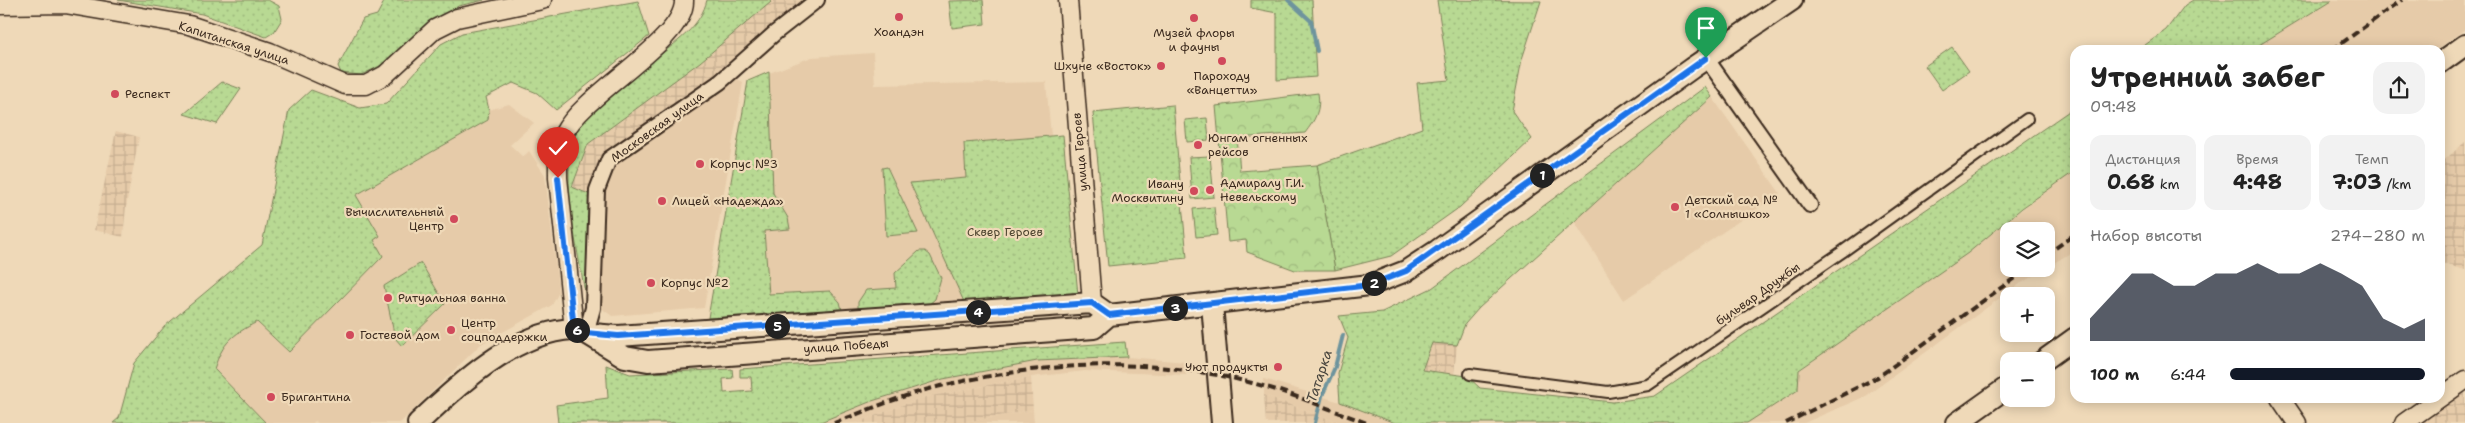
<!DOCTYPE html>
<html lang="ru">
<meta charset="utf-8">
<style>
body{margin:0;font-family:"Shantell Sans",sans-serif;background:#f2f2f2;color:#222;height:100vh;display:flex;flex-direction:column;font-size:19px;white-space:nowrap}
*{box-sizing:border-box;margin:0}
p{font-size:16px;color:#767676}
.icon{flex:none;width:28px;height:28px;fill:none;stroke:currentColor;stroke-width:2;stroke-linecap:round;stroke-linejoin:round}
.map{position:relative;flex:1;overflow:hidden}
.drawer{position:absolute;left:2070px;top:45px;width:375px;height:358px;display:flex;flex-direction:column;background:#fff;border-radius:15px;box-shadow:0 2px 12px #0003}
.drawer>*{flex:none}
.controls{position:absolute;left:2000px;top:222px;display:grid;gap:10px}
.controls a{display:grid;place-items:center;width:55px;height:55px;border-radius:10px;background:#fff;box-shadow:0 2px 12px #0003;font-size:25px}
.pin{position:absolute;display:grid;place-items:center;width:42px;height:42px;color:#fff;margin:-51px -21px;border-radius:50% 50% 50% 0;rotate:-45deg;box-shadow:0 0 5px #0007}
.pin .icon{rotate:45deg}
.km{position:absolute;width:25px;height:25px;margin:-12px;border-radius:50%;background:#222;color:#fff;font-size:14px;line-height:25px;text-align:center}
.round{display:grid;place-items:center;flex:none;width:52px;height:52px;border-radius:15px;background:#f2f2f2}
.head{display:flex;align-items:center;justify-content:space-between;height:85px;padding:0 20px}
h1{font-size:28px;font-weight:700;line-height:38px}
.metrics{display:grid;grid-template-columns:repeat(3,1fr);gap:8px;height:85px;padding:5px 20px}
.metrics div{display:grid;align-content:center;border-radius:12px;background:#f2f2f2;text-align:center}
.metrics b{font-size:21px;font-weight:700}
.metrics small{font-size:14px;font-weight:400}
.metrics p{font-size:14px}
.chart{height:140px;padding:10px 20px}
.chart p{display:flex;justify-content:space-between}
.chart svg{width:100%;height:90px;margin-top:5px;fill:#111827;opacity:.7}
ul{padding:0 20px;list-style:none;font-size:16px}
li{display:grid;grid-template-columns:80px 60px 1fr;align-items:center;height:38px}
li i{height:12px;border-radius:6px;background:#111827}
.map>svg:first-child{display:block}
</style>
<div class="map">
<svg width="2465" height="423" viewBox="0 0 2465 423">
<defs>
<pattern id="industrial-grid" width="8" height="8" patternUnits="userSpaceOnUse" patternTransform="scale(1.25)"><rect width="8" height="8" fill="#e6cba9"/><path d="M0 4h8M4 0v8" fill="none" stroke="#c6ae91"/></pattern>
<pattern id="grass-dots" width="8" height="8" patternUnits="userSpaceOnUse" patternTransform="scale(1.25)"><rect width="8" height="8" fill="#b8d993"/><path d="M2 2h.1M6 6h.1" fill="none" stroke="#9fba7e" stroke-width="1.8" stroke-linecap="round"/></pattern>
<pattern id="forest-crowns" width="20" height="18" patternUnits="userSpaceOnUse" patternTransform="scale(1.25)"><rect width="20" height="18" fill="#b8d993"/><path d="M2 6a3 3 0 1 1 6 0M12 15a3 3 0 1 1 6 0" fill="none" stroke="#9fba7e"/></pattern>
</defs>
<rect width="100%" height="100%" fill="#efd9b8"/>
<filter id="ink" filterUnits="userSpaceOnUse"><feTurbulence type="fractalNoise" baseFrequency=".02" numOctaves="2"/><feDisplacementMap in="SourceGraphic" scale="10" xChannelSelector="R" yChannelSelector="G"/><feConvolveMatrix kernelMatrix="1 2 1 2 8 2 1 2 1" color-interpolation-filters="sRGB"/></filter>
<g filter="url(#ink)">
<g fill="#e6cba9">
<polygon points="2332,0 2465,0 2465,29 2436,50 2251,50"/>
<polygon points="873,53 875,85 1046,82 1051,136 964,144 967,178 965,304 708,318 748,81 812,57"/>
<polygon points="737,79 743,82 704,308 612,316 601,308 602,213 604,188 616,160"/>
<polygon points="1712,97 1780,193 1624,300 1574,221"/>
<polygon points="509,104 534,123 510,145 523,157 529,151 545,175 559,292 552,305 481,344 400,423 318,423 315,421 313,423 266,423 214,369 221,348 238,332 257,322 288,352 373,240 380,236 356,195 488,120 489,110"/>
<polygon points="2075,171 2075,250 2046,268 2046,231 2009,231 2009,269 2044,269 2015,287 1866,396 1804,423 1747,423 1798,390 1799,371"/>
<polygon points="1127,357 1186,362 1186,375 1085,371 1031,377 921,398 856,423 818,423 872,401 943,379 1037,361"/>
<polygon points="1264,379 1340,402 1395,423 1340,423 1264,395"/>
<polygon points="1033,410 1034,423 960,423"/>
</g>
<g fill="url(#industrial-grid)">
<polygon points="773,0 809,0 714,77 607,152 591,195 572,188 588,144 700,62"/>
<polygon points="116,131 139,137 126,207 123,237 94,230"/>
<polygon points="2465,142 2465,270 2440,263 2440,164"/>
<polygon points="1432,343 1457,345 1454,374 1422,370"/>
<polygon points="1031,377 1033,410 960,423 856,423 921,398"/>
<polygon points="2465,391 2465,423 2420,423 2427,418"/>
<polygon points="1264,395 1340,423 1266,423"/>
</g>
<g fill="url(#grass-dots)" stroke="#7a8258">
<polygon points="118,0 268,0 279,6 282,19 274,32 266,37 202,14"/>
<polygon points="385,0 484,0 458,6 380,66 361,75 341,73 338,66 363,19 377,15"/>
<path d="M 707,0 L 769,0 L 771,2 L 700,62 L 588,144 L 572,187 L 591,195 L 589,296 L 585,293 C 578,250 555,161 581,124 C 603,95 636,74 664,52 C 683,37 701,24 707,0 Z"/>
<polygon points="983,0 985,24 952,28 949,1"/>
<polygon points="1251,0 1312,0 1316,77 1277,80 1277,13 1251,8"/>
<polygon points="1437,0 1541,1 1522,59 1512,111 1532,139 1460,207 1391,256 1335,270 1317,165 1422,128 1417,83 1449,80"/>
<polygon points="2193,0 2332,0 2251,50 2138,50 2166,30 2185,5"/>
<path d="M 638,1 L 649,36 L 556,110 L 537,93 L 513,83 L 486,97 L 489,110 L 488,120 L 356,195 L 380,236 L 374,240 L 383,256 L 289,352 L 257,322 C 232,335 223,342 214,369 L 265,422 L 263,423 L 113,423 L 119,418 L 134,363 L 165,326 L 262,245 L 289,110 L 311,90 L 360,108 L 386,104 L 441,44 L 462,33 Z"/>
<polygon points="1952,47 1969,71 1942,90 1925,66"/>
<polygon points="769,72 773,193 788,218 790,229 764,231 769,294 830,291 840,302 842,310 708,318 748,81"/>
<polygon points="222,82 241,89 217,124 184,114"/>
<polygon points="1705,87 1712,97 1479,308 1465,324 1457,345 1432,343 1422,370 1467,376 1480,388 1613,402 1655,396 2075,107 2075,171 2022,208 1968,253 1799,370 1798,390 1747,423 1395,423 1340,402 1338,373 1348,338 1339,316 1382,312 1432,288"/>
<polygon points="1173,105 1187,258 1108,266 1093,113"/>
<polygon points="1207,118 1209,140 1187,142 1185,120"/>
<polygon points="1063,135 1078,295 965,304 910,183 966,178 964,143"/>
<polygon points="1210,156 1214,197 1192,199 1189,157"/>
<polygon points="887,167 918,233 886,236 882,168"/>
<polygon points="1214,207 1217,235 1196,237 1193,209"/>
<polygon points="919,251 925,251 930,255 941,278 935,299 928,305 858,309 858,302 866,290 896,288 895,273"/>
<polygon points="421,263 445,304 402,346 395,338 384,286"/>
<polygon points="1125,342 1127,357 1037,361 943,379 872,401 818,423 558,423 556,405 608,398 606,365 630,374 732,369 733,378 723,379 724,393 752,391 751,377 740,377 740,369"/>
</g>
<path fill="url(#forest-crowns)" stroke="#7a8258" d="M 1318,93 C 1321,110 1315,120 1305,133 L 1237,138 L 1240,171 L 1317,165 L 1335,270 L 1295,270 L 1247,252 L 1246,240 L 1228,242 L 1216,106 Z"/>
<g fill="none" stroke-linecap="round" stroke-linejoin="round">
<g stroke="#6e949d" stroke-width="4">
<polyline points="1288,0 1311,21 1317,51"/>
<polyline points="1315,423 1322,396 1335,367 1343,335"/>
</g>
<g stroke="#3b2a1e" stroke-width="14">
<polyline id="pedestrian" points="1470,374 1608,392 1648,385 1842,252 2027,119"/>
</g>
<g stroke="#3b2a1e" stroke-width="18">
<g id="minor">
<polyline points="1706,58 1810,205"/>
<polyline points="586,333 593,308 597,190 609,159 720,82 775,33 817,0"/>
</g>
</g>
<g stroke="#3b2a1e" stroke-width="21">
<g id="tertiary">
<polyline points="1068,0 1092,303"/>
<polyline points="0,5 65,4 189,25 270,52 345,85 366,85 385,75 435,29 457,18 542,0"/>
<path d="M 574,329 L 558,178 C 558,164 557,147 564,133 C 584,93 686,40 684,0"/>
<polyline points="2280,398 2297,423"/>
<polyline points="2404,423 2465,380"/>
</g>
</g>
<g stroke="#3b2a1e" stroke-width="24">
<g id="secondary">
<polyline points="2440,63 2465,45"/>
<polyline points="1212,304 1222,423"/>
<polyline points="586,333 625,357 648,361 1094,328 1109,315 1370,285 1406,271 1438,250 1692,68 1792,0"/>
<polyline points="2043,361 2075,338"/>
<path d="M 418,423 C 458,385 514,332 573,329 C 578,329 583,332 587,333 C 597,335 608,335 618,336 L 1092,303 L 1109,315"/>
<polyline points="1957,423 2009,386"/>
</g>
</g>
<use href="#pedestrian" stroke="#efd9b8" stroke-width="10"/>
<use href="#minor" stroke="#efd9b8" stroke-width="14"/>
<use href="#tertiary" stroke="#efd9b8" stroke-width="18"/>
<use href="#secondary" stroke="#efd9b8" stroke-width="20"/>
<g stroke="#3b2a1e" stroke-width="4" stroke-dasharray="8 4" stroke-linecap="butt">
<polyline points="2332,50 2402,0"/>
<polyline points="2046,255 2075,234"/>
<path d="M 834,423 C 868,410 905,394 941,386 C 1043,362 1150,356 1252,383 C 1291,393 1329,409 1367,423"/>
<polyline points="1786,423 1878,377 2027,269"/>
</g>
</g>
</g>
<g fill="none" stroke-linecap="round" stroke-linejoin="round" filter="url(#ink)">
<g stroke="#fff" stroke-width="10">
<polyline id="route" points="558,178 574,329 586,333 618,336 1092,303 1109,315 1370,285 1406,271 1706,58"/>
</g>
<use href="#route" stroke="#1a73e8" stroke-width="6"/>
</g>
<g fill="#d1495b" stroke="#efd9b8" stroke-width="2">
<circle cx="899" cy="17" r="5"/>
<circle cx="1194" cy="18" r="5"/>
<circle cx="1222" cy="61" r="5"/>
<circle cx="1161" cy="66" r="5"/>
<circle cx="115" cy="94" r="5"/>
<circle cx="1198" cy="145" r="5"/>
<circle cx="700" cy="164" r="5"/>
<circle cx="1210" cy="190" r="5"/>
<circle cx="1194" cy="191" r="5"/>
<circle cx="662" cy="201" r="5"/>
<circle cx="1675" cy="207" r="5"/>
<circle cx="454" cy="219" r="5"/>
<circle cx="651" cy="283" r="5"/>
<circle cx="388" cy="298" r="5"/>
<circle cx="451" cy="330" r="5"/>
<circle cx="350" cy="335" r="5"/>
<circle cx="1278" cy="367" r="5"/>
<circle cx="271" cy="397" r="5"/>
</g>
<g text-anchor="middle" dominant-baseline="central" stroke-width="4.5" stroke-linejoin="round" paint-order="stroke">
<g font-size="12" fill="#3b2a1e" stroke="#efd9b8" text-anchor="start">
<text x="899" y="32" text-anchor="middle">Хоандэн</text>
<text x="1194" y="33" text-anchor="middle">Музей флоры<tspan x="1194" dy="14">и фауны</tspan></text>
<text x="1151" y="66" text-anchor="end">Шхуне «Восток»</text>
<text x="1222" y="76" text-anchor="middle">Пароходу<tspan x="1222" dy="14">«Ванцетти»</tspan></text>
<text x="125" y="94">Респект</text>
<text x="1208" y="138">Юнгам огненных<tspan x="1208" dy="14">рейсов</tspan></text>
<text x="710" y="164">Корпус №3</text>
<text x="1220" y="183">Адмиралу Г.И.<tspan x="1220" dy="14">Невельскому</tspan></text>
<text x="1184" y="184" text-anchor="end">Ивану<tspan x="1184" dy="14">Москвитину</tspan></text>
<text x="1685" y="200">Детский сад №<tspan x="1685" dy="14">1 «Солнышко»</tspan></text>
<text x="672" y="201">Лицей «Надежда»</text>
<text x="444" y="212" text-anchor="end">Вычислительный<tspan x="444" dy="14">Центр</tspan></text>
<text x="661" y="283">Корпус №2</text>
<text x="398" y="298">Ритуальная ванна</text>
<text x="461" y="323">Центр<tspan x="461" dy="14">соцподдержки</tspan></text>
<text x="360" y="335">Гостевой дом</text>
<text x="1268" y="367" text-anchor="end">Уют продукты</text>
<text x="281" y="397">Бригантина</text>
</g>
<g font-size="12" fill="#3b2a1e" stroke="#efd9b8">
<text transform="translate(234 43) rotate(18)">Капитанская улица</text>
<text transform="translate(657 127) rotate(-36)">Московская улица</text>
<text transform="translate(1080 152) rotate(-95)">улица Героев</text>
<text transform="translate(1758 294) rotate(-35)">бульвар Дружбы</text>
<text transform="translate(846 346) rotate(-4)">улица Победы</text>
</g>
<g font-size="12" fill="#4e4430" stroke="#efd9b8">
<text x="1005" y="232">Сквер Героев</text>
</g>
<g font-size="14" font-style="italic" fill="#48453e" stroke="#efd9b8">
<text transform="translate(1319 376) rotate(-72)">Татарка</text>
</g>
</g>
</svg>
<div class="controls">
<a><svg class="icon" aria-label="layers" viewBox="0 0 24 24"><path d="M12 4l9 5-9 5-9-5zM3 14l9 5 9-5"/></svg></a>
<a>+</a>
<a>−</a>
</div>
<div class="pin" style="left:1706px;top:58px;background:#1e9e55"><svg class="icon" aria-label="arrive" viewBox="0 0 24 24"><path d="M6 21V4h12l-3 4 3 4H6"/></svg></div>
<div class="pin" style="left:558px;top:178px;background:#d93025"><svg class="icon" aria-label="check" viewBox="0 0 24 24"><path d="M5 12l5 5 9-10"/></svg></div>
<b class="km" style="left:1542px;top:175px">1</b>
<b class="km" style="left:1374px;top:283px">2</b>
<b class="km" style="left:1175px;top:308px">3</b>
<b class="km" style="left:978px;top:312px">4</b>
<b class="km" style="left:777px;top:326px">5</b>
<b class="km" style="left:577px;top:330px">6</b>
<section class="drawer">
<div class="head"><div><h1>Утренний забег</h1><p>09:48</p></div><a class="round"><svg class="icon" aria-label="share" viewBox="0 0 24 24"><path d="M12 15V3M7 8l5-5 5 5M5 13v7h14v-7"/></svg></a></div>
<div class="metrics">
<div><p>Дистанция</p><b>0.68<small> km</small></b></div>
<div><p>Время</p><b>4:48</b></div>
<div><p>Темп</p><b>7:03<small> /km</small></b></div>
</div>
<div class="chart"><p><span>Набор высоты</span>274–280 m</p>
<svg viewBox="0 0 160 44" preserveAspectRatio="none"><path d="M0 44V33L10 22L20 11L30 11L40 17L50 17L60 11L70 11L80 6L90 11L100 11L110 6L120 11L130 17L140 33L150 38L160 33V44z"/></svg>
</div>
<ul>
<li><b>100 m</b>6:44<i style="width:100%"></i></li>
</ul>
</section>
</div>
